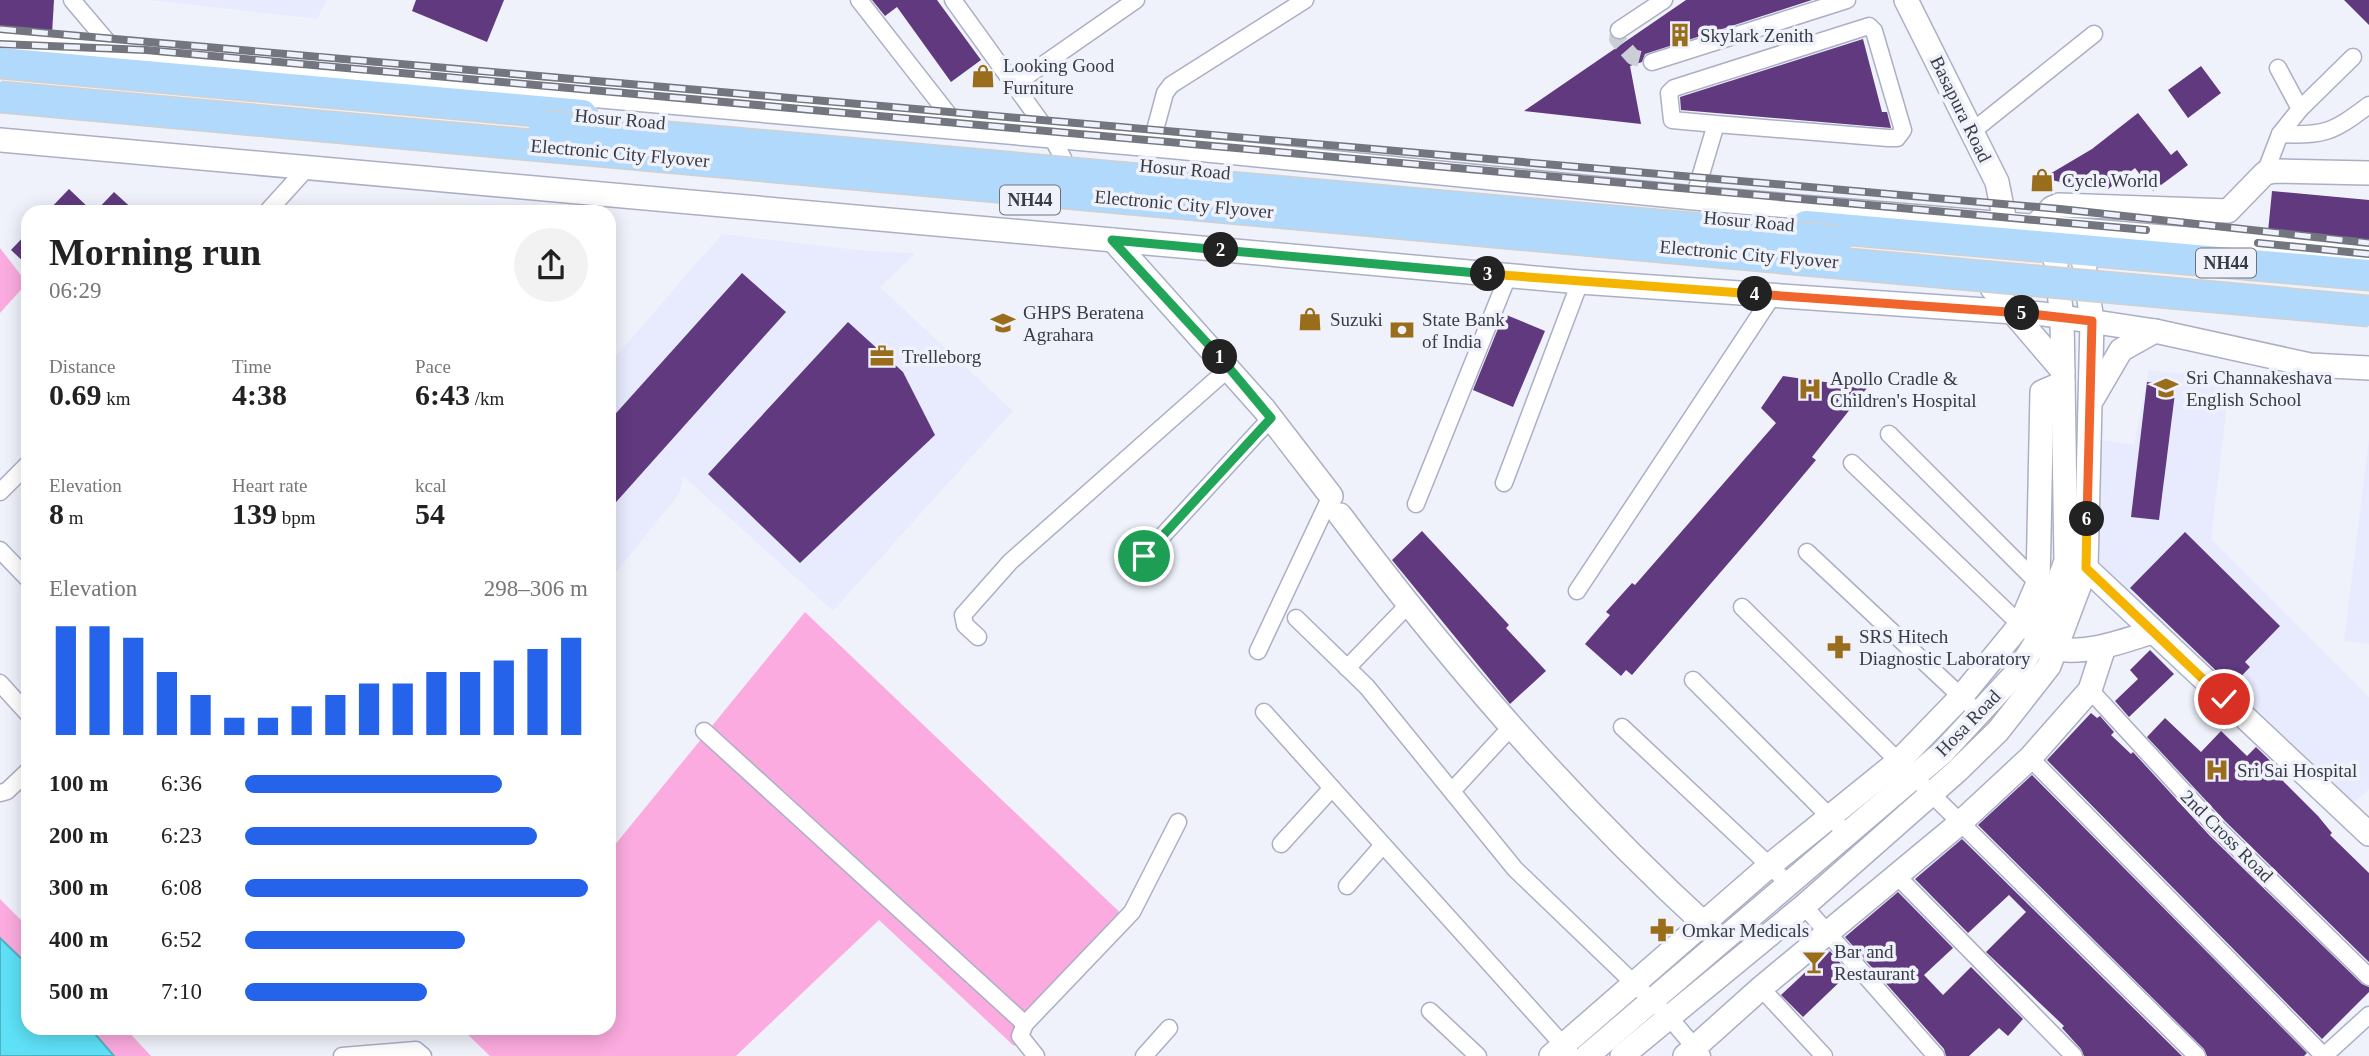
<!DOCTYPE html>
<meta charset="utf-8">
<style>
body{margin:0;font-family:"Times New Roman",serif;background:#f2f2f2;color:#222;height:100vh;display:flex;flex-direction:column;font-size:26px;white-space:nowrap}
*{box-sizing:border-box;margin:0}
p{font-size:23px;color:#767676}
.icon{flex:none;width:38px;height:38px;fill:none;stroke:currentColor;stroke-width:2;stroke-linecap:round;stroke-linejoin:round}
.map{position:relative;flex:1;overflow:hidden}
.drawer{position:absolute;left:21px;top:205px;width:595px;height:830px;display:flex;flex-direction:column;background:#fff;border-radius:21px;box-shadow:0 4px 18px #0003}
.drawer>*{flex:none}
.pin{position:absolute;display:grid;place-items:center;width:60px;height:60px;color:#fff;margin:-30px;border:4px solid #fff;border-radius:50%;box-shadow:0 2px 7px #0007}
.km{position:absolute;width:35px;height:35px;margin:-18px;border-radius:50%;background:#222;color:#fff;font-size:19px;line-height:35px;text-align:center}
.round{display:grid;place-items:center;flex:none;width:74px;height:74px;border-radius:37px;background:#f2f2f2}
.head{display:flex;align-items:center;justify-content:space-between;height:119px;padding:0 28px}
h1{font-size:38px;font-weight:700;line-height:52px}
.figures{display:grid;grid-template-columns:repeat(3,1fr);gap:10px;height:119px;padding:7px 28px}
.figures div{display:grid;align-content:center}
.figures b{font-size:30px;font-weight:700}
.figures small{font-size:19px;font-weight:400}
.figures p{font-size:19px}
.chart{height:196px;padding:14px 28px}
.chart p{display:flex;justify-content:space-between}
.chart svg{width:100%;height:126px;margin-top:7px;stroke:#2563eb;stroke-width:6}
ul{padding:0 28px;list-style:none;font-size:23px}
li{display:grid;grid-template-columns:112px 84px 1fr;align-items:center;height:52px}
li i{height:18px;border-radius:9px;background:#2563eb}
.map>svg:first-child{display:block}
</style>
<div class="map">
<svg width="2369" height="1056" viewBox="0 0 2369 1056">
<rect width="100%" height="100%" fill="#f0f2fb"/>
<g fill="#e7ebfd">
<polygon points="149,0 327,0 317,19"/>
<polygon points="722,234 867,251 916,253 880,287 1013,411 833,611 683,476 679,494 609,581 609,364"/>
<polygon points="2149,370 2230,379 2211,539 2369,697 2369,789 2352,804 2092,558 2102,440 2134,445"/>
<polygon points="2369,438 2369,644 2344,641"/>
</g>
<g fill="#fbabdf">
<polygon points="0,248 27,283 0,313"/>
<polygon points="805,612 1131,923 1014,1046 879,920 736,1056 490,1056 464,1031 466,1027 609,1027 609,852"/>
<polygon points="0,899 28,927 28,965 0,938"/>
<polygon points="89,1027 124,1027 151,1056 114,1056"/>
</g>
<polygon fill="#5ee1f7" stroke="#53b0c2" stroke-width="2" points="0,938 28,965 28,1027 89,1027 114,1056 0,1056"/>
<g fill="#60397f">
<polygon points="0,0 54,0 52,34 0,29"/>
<polygon points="416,0 504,0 487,42 412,11"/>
<polygon points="872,0 937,0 981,60 951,82 897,7 885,16"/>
<polygon points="1686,0 1812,0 1645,54 1642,62 1630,66 1641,124 1524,111"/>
<polygon points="2344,0 2369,0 2369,25"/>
<polygon points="1863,39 1882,112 1887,112 1891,128 1681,110 1680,97"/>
<polygon points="2201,66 2221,93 2188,118 2168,90"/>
<polygon points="2138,113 2171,155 2177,150 2188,165 2153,191 2135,168 2108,189 2093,170 2073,185 2043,178 2092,149"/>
<polygon points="69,189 93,212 47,212"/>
<polygon points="2272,191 2369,200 2369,240 2268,232"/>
<polygon points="114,192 136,212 95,212"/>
<polygon points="28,232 28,266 11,250"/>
<polygon points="742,273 786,312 609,510 609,421"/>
<polygon points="1504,314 1545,331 1513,407 1473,390"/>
<polygon points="848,322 903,372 935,435 800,563 708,474"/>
<polygon points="1783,376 1867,388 1812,457 1816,460 1763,523 1632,675 1626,670 1621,676 1585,644 1610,615 1606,612 1632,583 1635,585 1776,423 1761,408"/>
<polygon points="2147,382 2176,385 2159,520 2131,517"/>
<polygon points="1422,531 1509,625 1506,628 1546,671 1510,704 1392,560"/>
<polygon points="2185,532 2280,626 2245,662 2250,667 2232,686 2130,588"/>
<polygon points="2150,650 2174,674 2129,717 2115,701 2138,679 2130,670"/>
<polygon points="2091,713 2097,718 2100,716 2114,732 2111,735 2131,754 2133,752 2210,836 2362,984 2369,987 2369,992 2322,1039 2047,760"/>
<polygon points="2165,718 2201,752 2221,731 2247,756 2256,747 2287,777 2283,781 2318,816 2332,833 2330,835 2369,873 2369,962 2225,821 2147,737"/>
<polygon points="2032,775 2307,1053 2304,1056 2207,1056 2204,1049 1978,825"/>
<polygon points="1962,839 2182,1056 2084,1056 2081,1049 2062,1028 2064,1026 1986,952 2026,912 2009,895 1968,933 1915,879"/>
<polygon points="1898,892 1953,948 1924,975 1943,995 1971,967 2023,1019 2008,1036 1999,1028 1969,1056 1946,1056 1944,1049 1845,937"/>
<polygon points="1829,950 1849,973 1803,1017 1781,995"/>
</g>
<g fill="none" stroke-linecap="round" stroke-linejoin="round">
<polyline stroke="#ccced7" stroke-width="16" stroke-dasharray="16 8" stroke-linecap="butt" points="1619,30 1617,39 1633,57 1652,62"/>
<g stroke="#aaafc4" stroke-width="19">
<g id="street">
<polyline points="72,0 116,52"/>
<polyline points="859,0 959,128"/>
<polyline points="953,0 1051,136 1063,158"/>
<polyline points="1619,30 1664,0"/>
<polyline points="1652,62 1847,0"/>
<polyline points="1014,85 1136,0"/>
<polyline points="2300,109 2353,57"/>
<polyline points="1974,130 2094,34"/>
<path d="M 2280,134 C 2325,136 2333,132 2369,105"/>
<polyline points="1151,145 1165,93 1171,85 1305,0"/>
<polyline points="2265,173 2280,134 2300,109 2278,68"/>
<polyline points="1694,198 1716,124 1672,120 1669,93 1674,88 1869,26 1874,31 1903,130 1897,138 1888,138 1716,124"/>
<polyline points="267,212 307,168"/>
<polyline points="1889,434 2041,586"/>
<polyline points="1852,463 2027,631"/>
<polyline points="1504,483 1580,282"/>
<polyline points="0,492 28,464"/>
<polyline points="1416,504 1508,276"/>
<polyline points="0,550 28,579"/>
<polyline points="1807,552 1969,704"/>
<polyline points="1144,556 1271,418"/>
<polyline points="1577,591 1773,295"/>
<polyline points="1742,607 2197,1056"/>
<polyline points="1296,618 1367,687 1515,869 1669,1017 1702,1056"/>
<polyline points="978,637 965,625 963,615 1010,562 1229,368"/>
<polyline points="1258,651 1331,496"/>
<polyline points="1347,668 1409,604"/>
<polyline points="1693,680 1847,834"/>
<polyline points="0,683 28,714"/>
<polyline points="2090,690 2217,828 2369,977"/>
<polyline points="1264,712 1332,788 1281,844"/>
<polyline points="1622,727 1789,884"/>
<polyline points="704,731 1025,1024"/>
<polyline points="2030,758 2324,1056"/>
<polyline points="1332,788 1573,1056"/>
<polyline points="1452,791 1512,726"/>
<polyline points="0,793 7,791 28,771"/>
<polyline points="1897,876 2074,1056"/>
<polyline points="1347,886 1383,845"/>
<polyline points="1804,906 1936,1056"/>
<polyline points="1761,988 1824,1056"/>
<polyline points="1430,1011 1478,1056"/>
<polyline points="342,1056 416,1050 423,1056"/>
<polyline points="1036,1056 1020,1036 1025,1024 1132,912 1178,822"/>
<polyline points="1144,1056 1169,1028"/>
<polyline points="2324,1056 2369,1015"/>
</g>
</g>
<g stroke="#aaafc4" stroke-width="26">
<g id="secondary">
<polyline points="1906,0 1997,182 2005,222"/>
<polyline points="0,43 1176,147 1694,198 2369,254"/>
<polyline points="0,140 1580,282 2043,314 2155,331 2310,365 2369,368"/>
<polyline points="2036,225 2052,208 2059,205 2228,211 2265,173 2276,171 2369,173"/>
<polyline points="1113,240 1264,409 1331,496"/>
<polyline points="1992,288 2063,371"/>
<polyline points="2093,398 2121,350 2155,331"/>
<path d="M 1340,515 C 1451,664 1575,806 1712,931"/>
<polyline points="2086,568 2369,834"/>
<path d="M 2055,649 C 2088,654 2121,642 2152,632"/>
<polyline points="1551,1056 1769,866 1900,760 1961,697 2020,625 2038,583 2042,392 2063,383"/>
<polyline points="1587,1056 1942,753 2017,672 2037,641 2066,561 2062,318 2054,248"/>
<polyline points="1622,1056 1804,906 1957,771 1998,731 2049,666 2086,568 2092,321 2082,250"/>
<polyline points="1685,1056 1761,988 1960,823 2030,758 2090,690 2104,647"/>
</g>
</g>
<g stroke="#d0d0d2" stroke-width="33">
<g id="highway">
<polyline points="0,63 582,115"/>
<polyline points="1806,226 2369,275"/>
</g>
</g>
<use href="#street" stroke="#fff" stroke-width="16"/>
<use href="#secondary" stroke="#fff" stroke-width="23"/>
<use href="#highway" stroke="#b0d9fb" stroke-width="30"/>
<g stroke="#74767f" stroke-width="8">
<g id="rail">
<polyline points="0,29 2060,209 2369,243"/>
<polyline points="0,44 146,50 2146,230"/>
<polyline points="2258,243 2369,254"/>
</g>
</g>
<use href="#rail" stroke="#f0f2fb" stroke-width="5" stroke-dasharray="16" stroke-linecap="butt"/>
<g stroke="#d0d0d2" stroke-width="33" stroke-linecap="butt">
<g id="highway-bridge">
<polyline points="0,97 2369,311"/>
<polyline points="544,126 1837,241"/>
</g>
</g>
<use href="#highway-bridge" stroke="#b0d9fb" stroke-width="30"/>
</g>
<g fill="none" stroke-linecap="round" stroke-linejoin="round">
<g stroke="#fff" stroke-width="14">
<polyline id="split-1" points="1144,556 1271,418 1220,357"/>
</g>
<g stroke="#fff" stroke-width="14">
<polyline id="split-2" points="1220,357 1112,240 1221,250"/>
</g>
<g stroke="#fff" stroke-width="14">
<polyline id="split-3" points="1221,250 1488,274"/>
</g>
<g stroke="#fff" stroke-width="14">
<polyline id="split-4" points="1488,274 1755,294"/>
</g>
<g stroke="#fff" stroke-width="14">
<polyline id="split-5" points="1755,294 2022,313"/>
</g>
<g stroke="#fff" stroke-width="14">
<polyline id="split-6" points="2022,313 2092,321 2087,519"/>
</g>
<g stroke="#fff" stroke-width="14">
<polyline id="split-7" points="2087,519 2086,568 2224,699"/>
</g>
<use href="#split-1" stroke="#22a559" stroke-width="9"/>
<use href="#split-2" stroke="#22a559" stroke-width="9"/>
<use href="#split-3" stroke="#22a559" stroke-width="9"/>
<use href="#split-4" stroke="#f5b400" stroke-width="9"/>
<use href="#split-5" stroke="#f0652b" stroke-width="9"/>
<use href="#split-6" stroke="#f0652b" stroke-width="9"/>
<use href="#split-7" stroke="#f5b400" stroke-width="9"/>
</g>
<defs>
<g id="building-bare" transform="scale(1.89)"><path d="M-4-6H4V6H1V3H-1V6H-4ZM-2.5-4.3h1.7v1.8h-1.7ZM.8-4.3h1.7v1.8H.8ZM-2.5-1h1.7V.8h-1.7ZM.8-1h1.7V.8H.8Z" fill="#996d1b" stroke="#f0f2fb" stroke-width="2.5" paint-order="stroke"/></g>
<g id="shop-bare" transform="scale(1.89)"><path d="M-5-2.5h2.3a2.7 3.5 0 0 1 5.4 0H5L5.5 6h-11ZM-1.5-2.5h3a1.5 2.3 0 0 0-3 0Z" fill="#996d1b" stroke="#f0f2fb" stroke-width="2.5" paint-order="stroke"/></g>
<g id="school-bare" transform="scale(1.89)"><path d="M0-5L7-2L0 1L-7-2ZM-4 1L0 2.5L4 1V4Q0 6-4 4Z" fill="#996d1b" stroke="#f0f2fb" stroke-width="2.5" paint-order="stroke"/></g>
<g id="bank-bare" transform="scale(1.89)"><path d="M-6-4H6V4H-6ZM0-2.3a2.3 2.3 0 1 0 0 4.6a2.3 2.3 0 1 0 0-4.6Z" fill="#996d1b" stroke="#f0f2fb" stroke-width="2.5" paint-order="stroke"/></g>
<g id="office-bare" transform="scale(1.89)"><path d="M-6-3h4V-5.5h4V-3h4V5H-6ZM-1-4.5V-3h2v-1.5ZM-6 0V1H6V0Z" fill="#996d1b" stroke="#f0f2fb" stroke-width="2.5" paint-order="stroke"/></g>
<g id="hospital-bare" transform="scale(1.89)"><path d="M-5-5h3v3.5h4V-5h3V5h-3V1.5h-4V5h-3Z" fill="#996d1b" stroke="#f0f2fb" stroke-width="2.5" paint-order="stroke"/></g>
<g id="pharmacy-bare" transform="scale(1.89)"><path d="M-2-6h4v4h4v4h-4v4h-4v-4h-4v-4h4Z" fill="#996d1b" stroke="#f0f2fb" stroke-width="2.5" paint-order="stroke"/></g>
<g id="bar-bare" transform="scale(1.89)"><path d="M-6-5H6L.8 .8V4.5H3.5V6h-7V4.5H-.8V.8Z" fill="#996d1b" stroke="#f0f2fb" stroke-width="2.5" paint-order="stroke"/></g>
</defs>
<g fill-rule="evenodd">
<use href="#building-bare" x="1680" y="35"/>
<use href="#shop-bare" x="983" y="76"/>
<use href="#shop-bare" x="2042" y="180"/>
<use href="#shop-bare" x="1310" y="319"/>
<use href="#school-bare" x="1003" y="323"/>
<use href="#bank-bare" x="1402" y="330"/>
<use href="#office-bare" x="882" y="356"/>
<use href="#school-bare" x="2166" y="388"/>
<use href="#hospital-bare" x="1810" y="389"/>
<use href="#pharmacy-bare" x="1839" y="647"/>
<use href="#hospital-bare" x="2217" y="770"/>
<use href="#pharmacy-bare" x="1662" y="930"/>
<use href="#bar-bare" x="1814" y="962"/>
</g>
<g text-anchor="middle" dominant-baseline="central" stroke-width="7" stroke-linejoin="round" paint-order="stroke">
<g fill="#f0f2fb" stroke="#71737c" stroke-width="2">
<rect x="1000" y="185.5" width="60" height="29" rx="5"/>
<rect x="2196" y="248.5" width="60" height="29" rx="5"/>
</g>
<g font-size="18" font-weight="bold" fill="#3a3c45">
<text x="1030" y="200">NH44</text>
<text x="2226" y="263">NH44</text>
</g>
<g font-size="19" fill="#3a3c45" stroke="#f0f2fb" text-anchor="start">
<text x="1700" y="35">Skylark Zenith</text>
<text x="1003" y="65">Looking Good<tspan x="1003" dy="22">Furniture</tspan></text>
<text x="2062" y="180">Cycle World</text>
<text x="1023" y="312">GHPS Beratena<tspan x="1023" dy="22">Agrahara</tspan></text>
<text x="1330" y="319">Suzuki</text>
<text x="1422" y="319">State Bank<tspan x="1422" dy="22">of India</tspan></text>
<text x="902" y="356">Trelleborg</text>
<text x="2186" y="377">Sri Channakeshava<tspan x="2186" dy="22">English School</tspan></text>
<text x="1830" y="378">Apollo Cradle &amp;<tspan x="1830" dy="22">Children's Hospital</tspan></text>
<text x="1859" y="636">SRS Hitech<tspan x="1859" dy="22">Diagnostic Laboratory</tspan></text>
<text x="2237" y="770">Sri Sai Hospital</text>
<text x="1682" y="930">Omkar Medicals</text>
<text x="1834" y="951">Bar and<tspan x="1834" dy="22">Restaurant</tspan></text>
</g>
<g font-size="19" fill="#3a3c45" stroke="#f0f2fb">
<text transform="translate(1961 109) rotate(64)">Basapura Road</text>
<text transform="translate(620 119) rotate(5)">Hosur Road</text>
<text transform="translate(620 153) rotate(5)">Electronic City Flyover</text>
<text transform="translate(1185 169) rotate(5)">Hosur Road</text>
<text transform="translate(1184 204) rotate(5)">Electronic City Flyover</text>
<text transform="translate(1749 221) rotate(5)">Hosur Road</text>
<text transform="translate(1749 254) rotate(5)">Electronic City Flyover</text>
<text transform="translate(1968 723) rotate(-46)">Hosa Road</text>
<text transform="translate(2227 836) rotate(45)">2nd Cross Road</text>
</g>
</g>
</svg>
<div class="pin" style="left:1144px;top:556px;background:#1e9e55"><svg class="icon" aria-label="arrive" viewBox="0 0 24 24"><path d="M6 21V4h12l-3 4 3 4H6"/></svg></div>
<div class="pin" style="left:2224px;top:699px;background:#d93025"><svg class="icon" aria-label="check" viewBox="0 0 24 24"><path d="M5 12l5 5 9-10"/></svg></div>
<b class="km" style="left:1220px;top:357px">1</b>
<b class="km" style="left:1221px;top:250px">2</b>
<b class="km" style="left:1488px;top:274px">3</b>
<b class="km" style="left:1755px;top:294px">4</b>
<b class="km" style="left:2022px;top:313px">5</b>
<b class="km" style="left:2087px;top:519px">6</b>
<section class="drawer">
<div class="head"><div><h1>Morning run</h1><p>06:29</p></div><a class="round"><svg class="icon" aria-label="share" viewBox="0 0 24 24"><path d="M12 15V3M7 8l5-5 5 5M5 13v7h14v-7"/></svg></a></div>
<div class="figures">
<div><p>Distance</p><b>0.69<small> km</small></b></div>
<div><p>Time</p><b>4:38</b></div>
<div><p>Pace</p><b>6:43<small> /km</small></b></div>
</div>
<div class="figures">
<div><p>Elevation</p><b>8<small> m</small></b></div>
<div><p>Heart rate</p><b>139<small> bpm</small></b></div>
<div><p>kcal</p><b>54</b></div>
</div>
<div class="chart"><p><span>Elevation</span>298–306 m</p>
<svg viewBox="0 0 160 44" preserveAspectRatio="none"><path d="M5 44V6M15 44V6M25 44V10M35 44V22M45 44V30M55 44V38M65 44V38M75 44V34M85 44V30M95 44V26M105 44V26M115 44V22M125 44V22M135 44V18M145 44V14M155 44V10"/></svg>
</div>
<ul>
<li><b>100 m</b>6:36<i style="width:75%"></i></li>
<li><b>200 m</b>6:23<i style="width:85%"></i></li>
<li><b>300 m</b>6:08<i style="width:100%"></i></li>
<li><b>400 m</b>6:52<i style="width:64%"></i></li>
<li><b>500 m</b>7:10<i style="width:53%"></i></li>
</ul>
</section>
</div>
